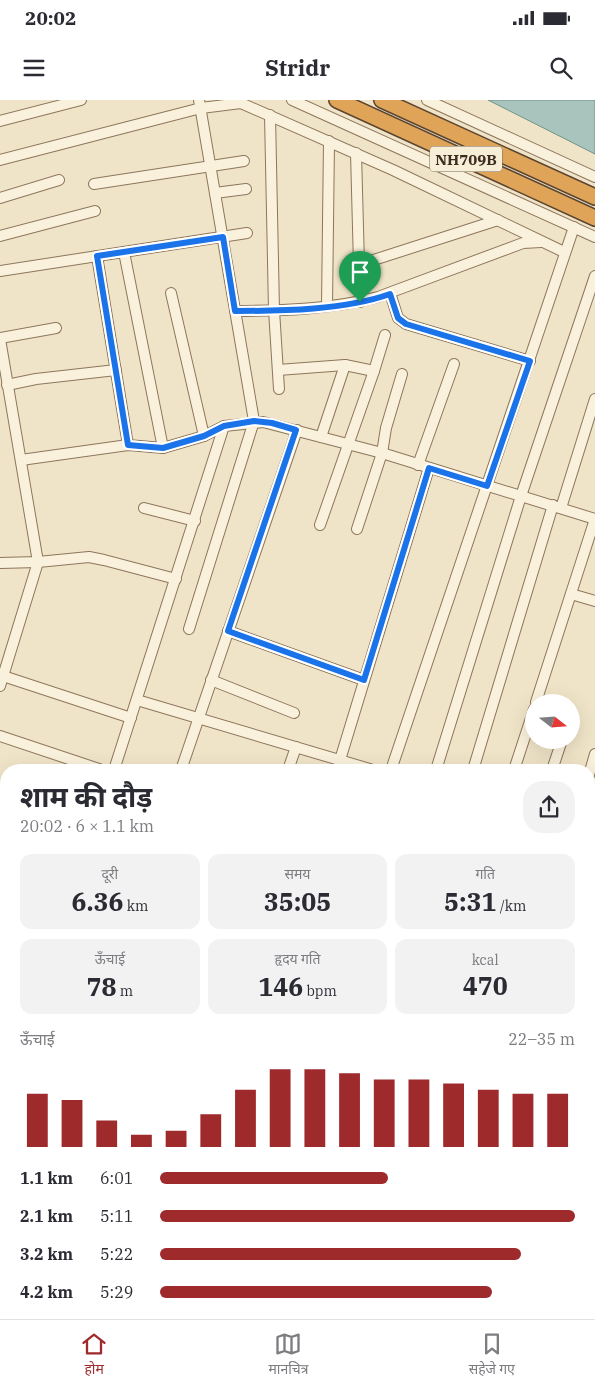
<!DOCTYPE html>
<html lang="hi">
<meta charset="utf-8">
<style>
body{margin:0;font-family:"IBM Plex Serif","Noto Sans Devanagari",serif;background:#f2f2f3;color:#2b2b33;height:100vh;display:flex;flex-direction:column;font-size:19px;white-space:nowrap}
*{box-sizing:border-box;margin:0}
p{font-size:16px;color:#7c7c81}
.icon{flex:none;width:28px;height:28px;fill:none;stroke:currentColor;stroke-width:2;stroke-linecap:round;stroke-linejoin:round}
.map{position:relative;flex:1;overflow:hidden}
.drawer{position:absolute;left:0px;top:664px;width:595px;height:556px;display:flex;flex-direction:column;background:#fff;border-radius:20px 20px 0 0;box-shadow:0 5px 20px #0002}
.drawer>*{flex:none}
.needle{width:32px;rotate:107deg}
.tools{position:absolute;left:525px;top:594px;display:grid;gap:10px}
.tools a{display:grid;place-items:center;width:55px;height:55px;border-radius:50%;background:#fff;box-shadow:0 5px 20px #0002;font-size:25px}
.pin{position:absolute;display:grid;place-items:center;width:42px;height:42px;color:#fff;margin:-51px -21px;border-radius:50% 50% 50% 0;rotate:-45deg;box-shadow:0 0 5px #0007}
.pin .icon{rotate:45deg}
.round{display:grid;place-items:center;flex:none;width:52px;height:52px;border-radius:20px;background:#f2f2f3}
.summary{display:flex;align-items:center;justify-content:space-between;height:85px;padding:0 20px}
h1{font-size:28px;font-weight:700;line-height:38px}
.stats{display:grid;grid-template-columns:repeat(3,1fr);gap:8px;height:85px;padding:5px 20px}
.stats div{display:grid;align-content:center;border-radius:12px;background:#f2f2f3;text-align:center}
.stats b{font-size:25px;font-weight:700}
.stats small{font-size:14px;font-weight:400}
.stats p{font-size:14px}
.chart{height:140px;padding:10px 20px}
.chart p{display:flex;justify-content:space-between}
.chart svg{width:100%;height:90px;margin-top:5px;stroke:#9e2a2b;stroke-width:6}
ul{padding:0 20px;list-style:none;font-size:16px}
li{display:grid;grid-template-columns:80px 60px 1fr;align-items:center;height:38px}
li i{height:12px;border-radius:6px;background:#9e2a2b}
.status{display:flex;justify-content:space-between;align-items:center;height:35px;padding:0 25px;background:#fff;direction:ltr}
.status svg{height:14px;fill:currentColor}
header{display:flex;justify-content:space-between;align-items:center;height:65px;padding:0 20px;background:#fff;font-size:22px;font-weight:700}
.dock{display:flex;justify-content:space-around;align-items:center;height:70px;border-top:1px solid #e1e1e2;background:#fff;font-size:14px;color:#7c7c81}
.dock a{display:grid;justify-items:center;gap:2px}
.dock .on{color:#9e2a2b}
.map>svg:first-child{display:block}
</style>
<div class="status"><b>20:02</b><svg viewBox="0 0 49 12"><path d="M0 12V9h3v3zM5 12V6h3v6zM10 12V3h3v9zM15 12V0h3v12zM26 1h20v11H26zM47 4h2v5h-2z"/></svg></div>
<header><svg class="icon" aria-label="menu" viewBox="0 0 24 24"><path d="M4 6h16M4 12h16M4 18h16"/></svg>Stridr<svg class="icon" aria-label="search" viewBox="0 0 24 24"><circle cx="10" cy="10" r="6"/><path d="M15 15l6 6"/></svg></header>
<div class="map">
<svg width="595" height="1219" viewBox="0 0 595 1219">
<rect width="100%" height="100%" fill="#f0e4c8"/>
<polygon fill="#a9c4bc" stroke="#6f938a" points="488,0 595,0 595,54"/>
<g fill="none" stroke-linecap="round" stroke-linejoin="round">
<g stroke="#8d765c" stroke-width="12">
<g id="minor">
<polyline points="234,0 393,70 564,152"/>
<polyline points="292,0 595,137"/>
<polyline points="427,0 595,77"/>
<polyline points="270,15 274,210 279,289"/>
<polyline points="0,21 81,0"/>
<polyline points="356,53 360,202"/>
<polyline points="0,60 201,8 241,3"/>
<polyline points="94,84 244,61"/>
<polyline points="215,93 246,89"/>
<polyline points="0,98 59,80"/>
<polyline points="0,136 95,111"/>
<polyline points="124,152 163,348"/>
<polyline points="97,156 128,345"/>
<polyline points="358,165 498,120"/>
<polyline points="0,171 247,133"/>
<polyline points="171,193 204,336"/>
<polyline points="390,193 398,218 406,224 530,261"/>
<polyline points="327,206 329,41"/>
<path d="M 235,211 C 283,211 332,209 378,197 L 523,143 L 541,142"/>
<polyline points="0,238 56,228"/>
<polyline points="0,239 38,462 0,586"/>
<polyline points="278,270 345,265 374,271"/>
<polyline points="7,285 36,279 116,270"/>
<polyline points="321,337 345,265"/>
<polyline points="21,360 128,345 163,348 204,336 224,326 263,322 382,353 595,419"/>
<polyline points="418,365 454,264"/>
<polyline points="144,408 195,421"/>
<polyline points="561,408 595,299"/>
<polyline points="320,425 374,271 385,235"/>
<polyline points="357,429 382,353 386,328 402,274"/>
<polyline points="0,463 38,462 89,457 104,460 176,479"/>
<polyline points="571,494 595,501"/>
<polyline points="189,529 254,321 199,0"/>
<polyline points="228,531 364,580"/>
<polyline points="3,576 131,618"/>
<polyline points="211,580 294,613"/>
<polyline points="137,600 373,670"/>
<polyline points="536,602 595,419"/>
<polyline points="0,636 102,670"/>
<polyline points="340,660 429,368"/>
<polyline points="114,670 224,326"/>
<polyline points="181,670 297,330"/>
<polyline points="288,670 296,647"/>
<polyline points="391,670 574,127"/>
<polyline points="436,670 521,396 595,176"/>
<polyline points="473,670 553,405"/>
<polyline points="514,670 534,609"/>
<polyline points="552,670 562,640"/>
<polyline points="589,675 595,654"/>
<polyline points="0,698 6,701"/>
<polyline points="589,806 595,787"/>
<polyline points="0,817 6,798"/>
<polyline points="589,828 595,830"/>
<polyline points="0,889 6,891"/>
<polyline points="589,894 595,896"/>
<polyline points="589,945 595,947"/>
<polyline points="0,962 6,964"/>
<polyline points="0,1043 6,1023"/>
<polyline points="0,1105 6,1107"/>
<polyline points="0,1138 6,1129"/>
<polyline points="589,1213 595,1215"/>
<polyline points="236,1214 252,1219"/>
<polyline points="413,1214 430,1219"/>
<polyline points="10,1219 14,1214"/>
<polyline points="77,1219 78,1214"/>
<polyline points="119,1219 121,1214"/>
<polyline points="157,1219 159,1214"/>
<polyline points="192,1219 194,1214"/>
</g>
</g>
<g stroke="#5b4430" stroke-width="18">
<g id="highway">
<polyline points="337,0 595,118"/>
<polyline points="382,0 595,97"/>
</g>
</g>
<use href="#minor" stroke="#faf1dc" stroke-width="10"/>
<use href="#highway" stroke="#e0a458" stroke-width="15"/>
</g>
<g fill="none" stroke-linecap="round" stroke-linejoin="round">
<g stroke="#fff" stroke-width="10">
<path id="route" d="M 223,137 L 235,211 C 283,211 345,210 390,194 L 398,218 L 406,224 L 530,261 L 487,386 L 429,368 L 364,580 L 228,531 L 296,330 L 272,323 L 254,321 L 224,326 L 204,336 L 163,348 L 128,345 L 97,156 Z"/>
</g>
<use href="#route" stroke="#1a73e8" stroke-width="6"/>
</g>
<g text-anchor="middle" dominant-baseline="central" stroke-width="4" stroke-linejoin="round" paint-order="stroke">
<rect fill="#f7eed8" stroke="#756857" stroke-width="1" x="430" y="46.5" width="72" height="25" rx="4"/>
<g font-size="15" font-weight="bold" fill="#3d2e20">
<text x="466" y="59">NH709B</text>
</g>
</g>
</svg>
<div class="tools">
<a><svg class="needle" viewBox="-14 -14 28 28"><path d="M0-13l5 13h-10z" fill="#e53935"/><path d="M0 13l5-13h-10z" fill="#7c7c81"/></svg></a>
</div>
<div class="pin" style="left:360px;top:202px;background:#1e9e55"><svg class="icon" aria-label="arrive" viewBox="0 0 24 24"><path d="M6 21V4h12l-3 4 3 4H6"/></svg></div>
<section class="drawer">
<div class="summary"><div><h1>शाम की दौड़</h1><p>20:02 · 6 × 1.1 km</p></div><a class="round"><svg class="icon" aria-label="share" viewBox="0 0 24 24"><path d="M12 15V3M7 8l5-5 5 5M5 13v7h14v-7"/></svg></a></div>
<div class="stats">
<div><p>दूरी</p><b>6.36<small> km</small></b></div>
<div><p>समय</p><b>35:05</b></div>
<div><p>गति</p><b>5:31<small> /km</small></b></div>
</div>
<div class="stats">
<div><p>ऊँचाई</p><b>78<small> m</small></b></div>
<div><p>हृदय गति</p><b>146<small> bpm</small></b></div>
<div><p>kcal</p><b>470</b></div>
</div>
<div class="chart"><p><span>ऊँचाई</span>22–35 m</p>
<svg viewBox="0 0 160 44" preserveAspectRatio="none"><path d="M5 44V18M15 44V21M25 44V31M35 44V38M45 44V36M55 44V28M65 44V16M75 44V6M85 44V6M95 44V8M105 44V11M115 44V11M125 44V13M135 44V16M145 44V18M155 44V18"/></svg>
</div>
<ul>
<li><b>1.1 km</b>6:01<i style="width:55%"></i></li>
<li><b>2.1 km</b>5:11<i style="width:100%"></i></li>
<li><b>3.2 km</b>5:22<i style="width:87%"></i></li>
<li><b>4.2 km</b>5:29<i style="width:80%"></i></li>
</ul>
</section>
</div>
<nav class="dock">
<a class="on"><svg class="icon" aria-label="home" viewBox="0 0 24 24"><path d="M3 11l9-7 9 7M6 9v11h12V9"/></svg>होम</a>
<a><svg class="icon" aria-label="map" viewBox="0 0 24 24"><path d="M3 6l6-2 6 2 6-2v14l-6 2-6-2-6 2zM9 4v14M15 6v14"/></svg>मानचित्र</a>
<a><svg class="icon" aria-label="saved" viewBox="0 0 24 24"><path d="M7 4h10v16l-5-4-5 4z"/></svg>सहेजे गए</a>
</nav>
